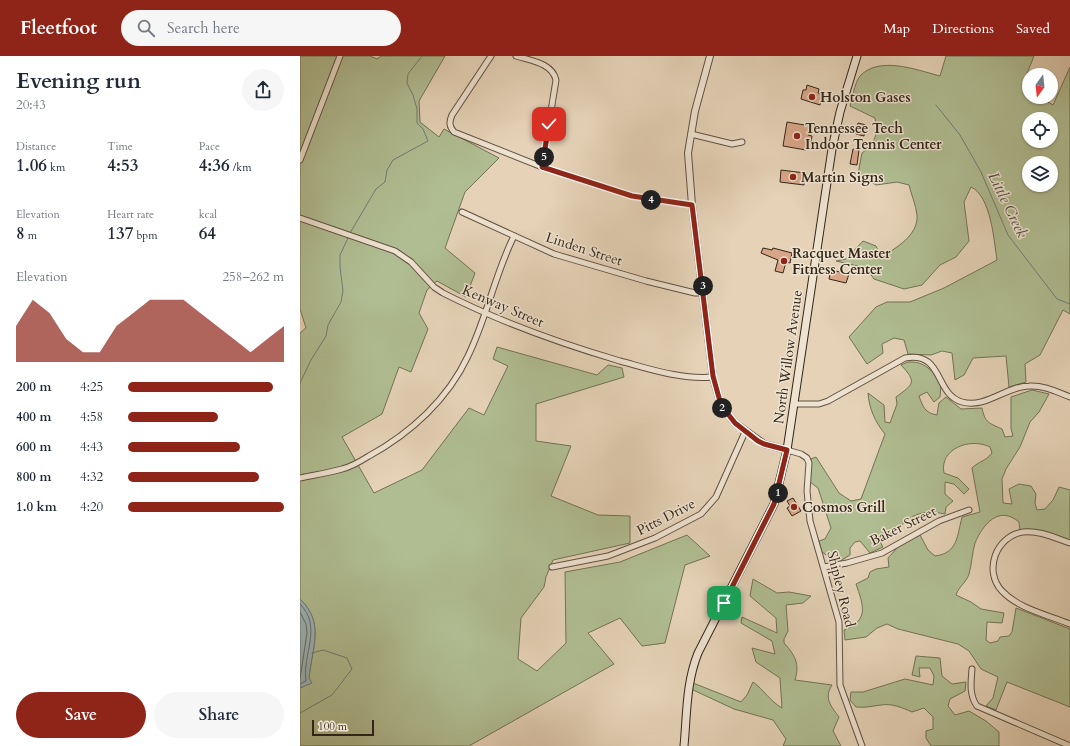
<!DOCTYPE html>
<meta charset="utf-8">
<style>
body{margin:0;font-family:Cardo,serif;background:#f6f6f7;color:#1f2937;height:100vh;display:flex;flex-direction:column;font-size:15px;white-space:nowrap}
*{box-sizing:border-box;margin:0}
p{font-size:13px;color:#747a83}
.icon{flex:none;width:22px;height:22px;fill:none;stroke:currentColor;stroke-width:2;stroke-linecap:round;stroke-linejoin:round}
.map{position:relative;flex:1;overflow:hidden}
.panel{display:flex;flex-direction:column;background:#fff;width:300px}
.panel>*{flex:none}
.needle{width:26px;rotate:195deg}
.buttons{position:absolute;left:722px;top:12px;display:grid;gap:8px}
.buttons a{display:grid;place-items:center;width:36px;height:36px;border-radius:50%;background:#fff;box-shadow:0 1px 3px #0004;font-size:20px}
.scale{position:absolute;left:12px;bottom:10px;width:62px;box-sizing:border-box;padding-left:4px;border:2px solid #332618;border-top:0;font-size:11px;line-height:14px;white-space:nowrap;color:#332618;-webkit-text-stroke:3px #eee2d0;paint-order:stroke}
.pin{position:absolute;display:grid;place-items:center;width:34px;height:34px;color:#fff;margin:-17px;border-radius:8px;box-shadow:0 2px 6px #0006}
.km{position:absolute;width:20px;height:20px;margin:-10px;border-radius:50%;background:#222;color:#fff;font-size:11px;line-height:20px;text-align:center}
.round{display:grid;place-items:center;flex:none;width:42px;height:42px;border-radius:21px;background:#f6f6f7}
.overview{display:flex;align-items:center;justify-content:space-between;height:68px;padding:0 16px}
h1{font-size:22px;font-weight:700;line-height:30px}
.stats{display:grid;grid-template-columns:repeat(3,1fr);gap:6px;height:68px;padding:4px 16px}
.stats div{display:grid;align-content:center}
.stats b{font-size:17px;font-weight:700}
.stats small{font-size:11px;font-weight:400}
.stats p{font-size:11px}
.chart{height:112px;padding:8px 16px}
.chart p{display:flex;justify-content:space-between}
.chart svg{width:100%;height:72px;margin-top:4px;fill:#8f2418;opacity:.7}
.action{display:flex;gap:8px;margin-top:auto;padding:8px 16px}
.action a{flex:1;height:46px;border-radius:24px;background:#8f2418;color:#fff;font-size:16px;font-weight:700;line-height:46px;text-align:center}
.action a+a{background:#f6f6f7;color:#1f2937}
ul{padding:0 16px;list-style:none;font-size:13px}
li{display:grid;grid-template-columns:64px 48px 1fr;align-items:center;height:30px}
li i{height:10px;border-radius:5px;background:#8f2418}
header{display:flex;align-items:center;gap:24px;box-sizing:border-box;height:56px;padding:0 20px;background:#8f2418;color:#fff}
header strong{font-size:19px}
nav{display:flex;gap:22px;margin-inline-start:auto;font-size:14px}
.search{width:280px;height:36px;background:#f6f6f7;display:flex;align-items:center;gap:10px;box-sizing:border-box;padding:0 14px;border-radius:22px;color:#747a83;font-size:15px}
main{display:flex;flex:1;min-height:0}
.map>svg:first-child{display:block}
</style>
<header>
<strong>Fleetfoot</strong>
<div class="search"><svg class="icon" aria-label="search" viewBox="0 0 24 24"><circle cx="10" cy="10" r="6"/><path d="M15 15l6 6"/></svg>Search here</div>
<nav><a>Map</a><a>Directions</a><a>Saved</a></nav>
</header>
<main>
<section class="panel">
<div class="overview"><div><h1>Evening run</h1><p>20:43</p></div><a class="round"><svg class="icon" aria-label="share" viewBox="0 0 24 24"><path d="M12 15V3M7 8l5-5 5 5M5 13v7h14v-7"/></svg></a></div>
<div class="stats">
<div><p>Distance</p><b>1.06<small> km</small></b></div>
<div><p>Time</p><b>4:53</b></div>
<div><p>Pace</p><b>4:36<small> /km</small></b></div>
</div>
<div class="stats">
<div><p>Elevation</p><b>8<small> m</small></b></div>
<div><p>Heart rate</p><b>137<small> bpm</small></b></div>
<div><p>kcal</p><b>64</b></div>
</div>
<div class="chart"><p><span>Elevation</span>258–262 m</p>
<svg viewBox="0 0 160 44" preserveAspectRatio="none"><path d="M0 44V22L10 6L20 14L30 30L40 38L50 38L60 22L70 14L80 6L90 6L100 6L110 14L120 22L130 30L140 38L150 30L160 22V44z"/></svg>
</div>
<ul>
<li><b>200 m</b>4:25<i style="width:93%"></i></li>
<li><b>400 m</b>4:58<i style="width:58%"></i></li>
<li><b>600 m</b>4:43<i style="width:72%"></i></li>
<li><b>800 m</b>4:32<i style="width:84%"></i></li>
<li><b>1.0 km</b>4:20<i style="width:100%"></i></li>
</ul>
<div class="action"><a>Save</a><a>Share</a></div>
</section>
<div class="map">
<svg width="770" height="690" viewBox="0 0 770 690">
<rect width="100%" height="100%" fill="#e5d2b7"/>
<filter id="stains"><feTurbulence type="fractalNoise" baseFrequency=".005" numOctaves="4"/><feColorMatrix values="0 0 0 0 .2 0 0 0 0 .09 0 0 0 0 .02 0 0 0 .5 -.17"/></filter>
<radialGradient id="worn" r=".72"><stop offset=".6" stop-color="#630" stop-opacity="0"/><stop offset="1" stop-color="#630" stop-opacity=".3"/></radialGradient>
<g fill="#b0bd92" stroke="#727255" fill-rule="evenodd">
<path d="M 0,0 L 70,0 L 77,3 L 81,0 L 145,0 L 119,45 L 120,66 L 139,81 L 144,73 L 199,102 L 165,136 L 145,192 L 175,217 L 166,241 L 137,225 L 127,234 L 119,257 L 128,273 L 111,316 L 99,311 L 82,358 L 42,381 L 74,437 L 122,414 L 169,352 L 184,359 L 208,310 L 193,303 L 197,291 L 297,319 L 308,309 L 322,312 L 324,321 L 236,348 L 236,385 L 271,390 L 251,440 L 298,459 L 330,460 L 330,487 L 253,504 L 246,521 L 244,531 L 221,562 L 218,603 L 237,615 L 266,587 L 265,516 L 320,506 L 387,479 L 410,500 L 385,509 L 365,587 L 342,590 L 320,562 L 288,577 L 314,608 L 169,690 L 0,690 L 0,632 L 11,627 L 9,622 C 12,591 25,567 0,543 L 0,277 L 6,272 L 0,253 Z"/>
<path d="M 646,0 L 734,0 L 722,30 L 729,34 L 729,41 L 740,41 L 753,49 L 770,11 L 770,258 L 763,254 L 740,299 L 725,308 L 726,326 L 709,331 L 706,300 L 673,302 L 664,319 L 655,324 L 652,297 L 642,295 L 631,299 L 608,298 L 604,284 L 594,282 L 582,288 L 583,297 L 567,308 L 549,281 L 576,251 L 587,246 L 610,246 L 644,232 L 697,204 C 694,185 691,140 671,131 L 664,146 L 669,185 L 656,201 L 640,209 L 622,229 L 604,233 L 574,223 L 566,212 L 536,205 L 546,203 L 563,185 L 576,190 L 581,201 C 595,193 619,179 617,159 C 616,149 611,138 609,129 L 597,126 L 576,129 L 558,118 L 562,97 C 576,87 578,78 575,62 L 550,50 C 553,41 554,28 560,20 C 579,0 614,13 640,20 ZM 729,63 L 751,63 L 751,85 L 729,85 ZM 729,107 L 751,107 L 751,129 L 729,129 Z"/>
<path d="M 608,306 C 625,305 633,315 641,329 L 640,341 L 634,346 L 627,336 L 619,340 C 623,351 625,357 637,359 L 639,347 L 646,341 L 661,353 L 682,352 C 685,367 689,367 702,373 L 705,381 L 713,380 L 711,373 L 711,341 L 732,334 L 749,338 L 739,356 L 730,366 L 720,391 L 706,413 L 702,423 L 703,447 L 712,448 L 709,433 L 719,428 L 731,430 L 736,438 L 735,447 L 737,454 L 745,453 L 753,444 L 759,431 L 770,434 L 770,485 L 720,475 L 719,466 C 699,449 683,468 675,487 C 672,497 672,508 669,518 C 666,527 659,530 656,539 L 671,546 L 681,553 L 704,557 L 702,567 L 687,566 L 686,584 L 690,587 L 698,585 L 700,581 L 709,580 L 712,576 L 716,552 L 770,573 L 770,651 L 707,626 L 696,654 L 686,650 L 693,642 L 698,621 L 681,613 L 669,595 L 658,588 L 598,573 L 587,568 L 577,572 L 566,581 L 545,584 L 544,574 C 570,564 563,549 556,528 L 568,522 L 570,516 L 576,513 L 589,511 L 588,502 L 598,491 L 620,479 L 628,494 L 635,500 C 658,497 657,480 662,461 L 680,456 L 672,412 C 679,405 685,406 692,397 L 690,391 C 670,381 639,393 644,417 L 658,422 L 669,433 L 664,438 L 654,428 L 645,426 L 645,438 L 653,445 L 646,451 L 645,458 C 621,453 609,459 594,478 L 585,476 L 578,482 L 583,491 L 570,497 L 560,485 L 555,486 L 550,492 L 550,499 L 537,507 L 522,496 L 519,485 L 525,483 L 531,472 L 518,432 L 510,426 L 511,403 L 516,401 L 539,437 L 551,445 L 561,443 L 585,378 C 575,366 569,352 568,337 L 584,349 L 585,366 L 590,367 L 597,348 L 596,341 C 614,328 617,326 601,309 Z"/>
<path d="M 453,523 L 477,537 L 489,536 L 511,540 L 503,547 L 486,549 L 488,575 L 484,583 L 484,587 C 495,599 500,608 495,624 L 532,629 C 524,642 530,649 539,661 L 533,675 L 541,690 L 483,690 L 486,683 L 473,664 L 434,653 L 391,633 L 393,627 L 441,646 L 447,639 L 453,626 C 464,634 470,645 482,652 L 480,622 L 456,606 L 452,592 L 475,598 L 472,585 L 441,567 L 442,561 L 477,577 L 476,562 L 450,540 Z"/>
<path d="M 616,600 L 640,602 L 642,620 L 652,628 L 666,626 L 665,635 L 650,643 L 648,650 L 655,659 L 669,655 L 686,665 L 699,676 L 699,690 L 631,690 L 626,682 L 626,675 L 633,673 L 633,661 L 624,652 L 612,656 C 603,652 592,647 581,649 C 572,650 566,652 556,651 L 550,644 L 551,636 L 563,636 L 605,623 L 633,629 L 634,620 L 630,612 L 619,612 L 620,621 L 612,619 Z"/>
</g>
<path fill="#9ab5b9" stroke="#717c79" d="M 0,543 C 25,567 12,591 9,622 L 12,627 L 0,632 Z"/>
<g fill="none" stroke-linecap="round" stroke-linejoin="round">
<g stroke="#666e68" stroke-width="1">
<path d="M 0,548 C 23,571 2,598 6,625 L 0,628"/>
<polyline points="0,556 6,568 7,577 0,623"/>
</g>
<g stroke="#717c79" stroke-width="1">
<polyline points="636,49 660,79 681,116 708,179 757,243 770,248"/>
<polyline points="50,177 76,133 85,126 87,114 93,104 128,85 123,73 117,67 117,53 113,39 107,27 108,18 122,0"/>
<polyline points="0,327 11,304 26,280 28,269 41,246 43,235 40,211 40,199 49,180"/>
<polyline points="0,657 32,639 52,613 47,602 23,594 12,597"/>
</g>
</g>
<g fill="#d7a588" stroke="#332618">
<polygon points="507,29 519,33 518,37 523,39 520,49 501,43 503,34 506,34"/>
<polygon points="487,66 510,70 508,79 512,80 511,86 507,86 506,94 483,90"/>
<polygon points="558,67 566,69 564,80 556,78"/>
<polygon points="553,93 559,94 557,109 550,108"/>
<polygon points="481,114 505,117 504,129 480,126"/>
<polygon points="463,192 472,194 473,192 492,197 490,207 486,206 483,217 475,215 478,204 461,197"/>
<polygon points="531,214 549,218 546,227 529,223"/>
<polygon points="493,442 501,455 492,460 487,452 490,450 487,445"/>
</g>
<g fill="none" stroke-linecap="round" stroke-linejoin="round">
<g stroke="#605140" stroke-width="7">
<g id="minor">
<path d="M 191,0 L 152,59 C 149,66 149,70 154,76 L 242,111 L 256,24 C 252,7 232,5 216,0"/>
<polyline points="391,78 432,88 442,86"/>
<polyline points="0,104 40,0"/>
<polyline points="242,111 332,140 392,149"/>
<polyline points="162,156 254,198 346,225 395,237 404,237"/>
<path d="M 0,162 L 95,195 L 111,206 L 134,231 L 143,237 C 200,266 259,287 320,305 C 350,313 382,324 413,321"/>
<path d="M 494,348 L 519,348 L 528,345 L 605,302 C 644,295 634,338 662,346 C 685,353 707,330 729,330 C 744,329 757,336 770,341"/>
<polyline points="487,394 501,398 507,402 509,407 507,435 510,465 539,566 540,629 562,690"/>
<path d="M 0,422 C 14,419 28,417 42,413 C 51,411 61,405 69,400 C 111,377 148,343 168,300 C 187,261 195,218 214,180"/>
<path d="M 770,487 C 755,482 739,474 723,476 C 696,480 683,515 702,535 C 719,553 748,559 770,568"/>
<polyline points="252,511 308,500 355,482 401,458 416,441 445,376"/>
<polyline points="524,511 547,507 582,497 639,465 669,454"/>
<path d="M 672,613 C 671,626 669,639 677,650 L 770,690"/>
</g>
</g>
<g stroke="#605140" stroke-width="8">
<polyline id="tertiary" points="410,0 395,55 388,97 392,149 413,321 421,349 435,367 464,388 487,394"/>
</g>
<g stroke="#332618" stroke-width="9">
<path id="secondary" d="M 384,690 C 387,658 386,627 398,597 L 474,448 L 487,394 L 532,93 L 540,56 L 557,0"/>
</g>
<use href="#minor" stroke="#eee2d0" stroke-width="5"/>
<use href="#tertiary" stroke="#eee2d0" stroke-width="6"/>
<use href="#secondary" stroke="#eee2d0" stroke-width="7"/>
</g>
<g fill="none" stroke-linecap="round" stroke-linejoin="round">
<g stroke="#fff" stroke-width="8">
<polyline id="route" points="249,68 242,111 332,140 392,149 413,320 421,349 435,367 458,385 464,388 487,394 474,448 424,547"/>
</g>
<use href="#route" stroke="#8f2418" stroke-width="5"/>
</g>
<g fill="#8f2418" stroke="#eee2d0" stroke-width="1.5">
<circle cx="512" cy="41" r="4"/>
<circle cx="497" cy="80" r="4"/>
<circle cx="493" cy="121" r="4"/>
<circle cx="484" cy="205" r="4"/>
<circle cx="494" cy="451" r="4"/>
</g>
<g text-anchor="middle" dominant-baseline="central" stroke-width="3" stroke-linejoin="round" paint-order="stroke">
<g font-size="14" font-weight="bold" fill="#332618" stroke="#eee2d0" text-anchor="start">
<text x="520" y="41">Holston Gases</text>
<text x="505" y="72">Tennessee Tech<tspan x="505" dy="16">Indoor Tennis Center</tspan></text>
<text x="501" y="121">Martin Signs</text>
<text x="492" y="197">Racquet Master<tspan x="492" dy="16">Fitness Center</tspan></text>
<text x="502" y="451">Cosmos Grill</text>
</g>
<g font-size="14" fill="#332618" stroke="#eee2d0">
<text transform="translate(284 193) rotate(18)">Linden Street</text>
<text transform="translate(203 250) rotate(23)">Kenway Street</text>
<text transform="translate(488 301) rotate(-82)">North Willow Avenue</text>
<text transform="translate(366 461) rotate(-27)">Pitts Drive</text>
<text transform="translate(603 470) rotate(-26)">Baker Street</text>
<text transform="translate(541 533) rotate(76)">Shipley Road</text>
</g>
<g font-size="15" font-style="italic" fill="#4d4a40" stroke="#eee2d0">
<text transform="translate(708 149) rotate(64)">Little Creek</text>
</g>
</g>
<rect width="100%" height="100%" filter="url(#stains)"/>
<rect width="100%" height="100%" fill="url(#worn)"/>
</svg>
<div class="buttons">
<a><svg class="needle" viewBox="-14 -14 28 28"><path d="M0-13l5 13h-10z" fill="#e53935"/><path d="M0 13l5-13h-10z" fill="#747a83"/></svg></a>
<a><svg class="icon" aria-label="locate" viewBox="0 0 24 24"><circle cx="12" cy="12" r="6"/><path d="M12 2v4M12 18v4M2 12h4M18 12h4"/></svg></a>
<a><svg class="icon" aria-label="layers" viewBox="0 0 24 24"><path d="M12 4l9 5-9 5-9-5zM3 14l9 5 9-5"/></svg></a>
</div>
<div class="scale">100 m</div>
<div class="pin" style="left:424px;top:547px;background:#1e9e55"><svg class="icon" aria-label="arrive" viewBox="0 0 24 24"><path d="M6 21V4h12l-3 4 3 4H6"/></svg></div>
<div class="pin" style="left:249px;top:68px;background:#d93025"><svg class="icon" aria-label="check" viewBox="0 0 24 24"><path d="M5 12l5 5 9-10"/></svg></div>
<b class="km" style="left:478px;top:437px">1</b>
<b class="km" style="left:422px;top:352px">2</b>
<b class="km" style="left:403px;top:230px">3</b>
<b class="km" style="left:351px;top:144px">4</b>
<b class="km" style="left:244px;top:101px">5</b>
</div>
</main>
